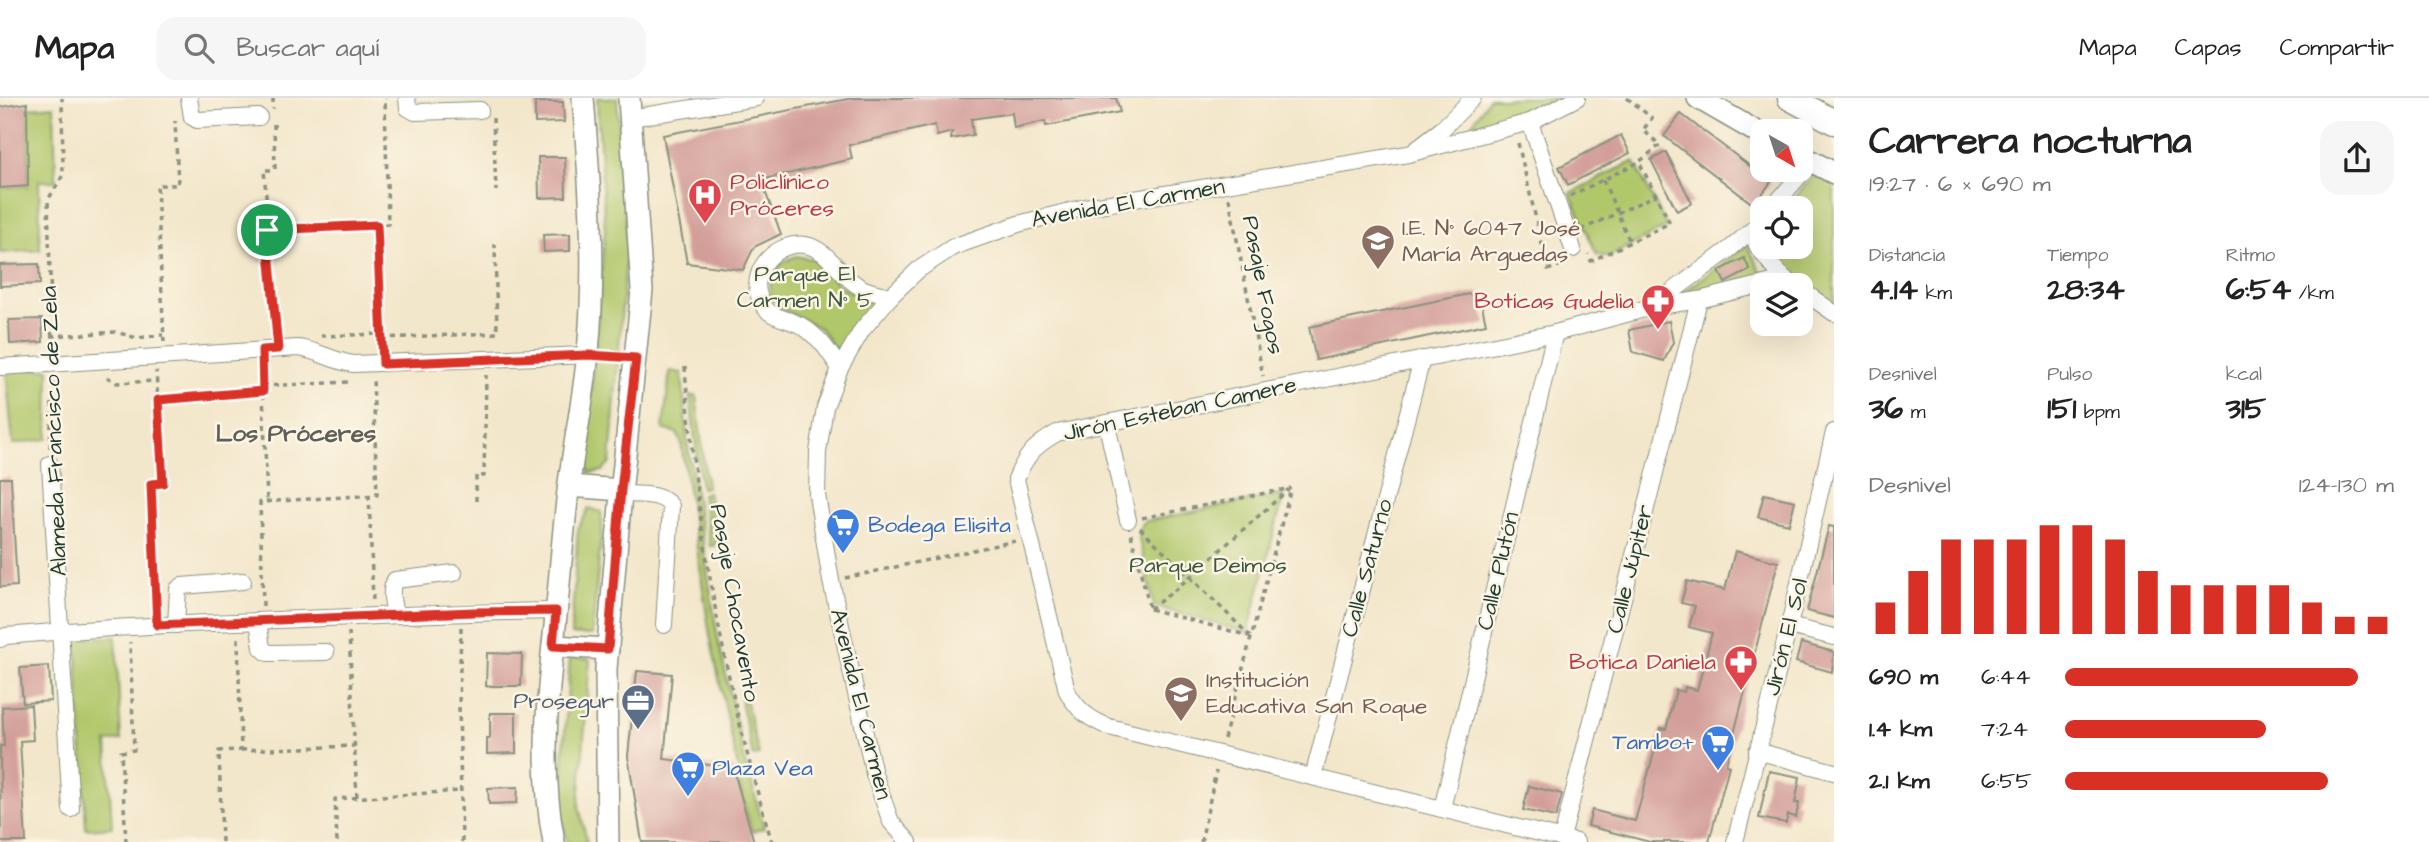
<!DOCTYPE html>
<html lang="es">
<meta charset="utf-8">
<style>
body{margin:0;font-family:"Architects Daughter",sans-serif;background:#f6f6f6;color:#222;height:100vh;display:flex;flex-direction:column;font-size:26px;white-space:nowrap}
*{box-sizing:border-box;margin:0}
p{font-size:23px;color:#767676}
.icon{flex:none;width:38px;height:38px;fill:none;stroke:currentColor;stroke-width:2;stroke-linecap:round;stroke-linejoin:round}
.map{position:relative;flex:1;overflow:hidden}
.panel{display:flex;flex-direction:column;background:#fff;width:595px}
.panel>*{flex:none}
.needle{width:46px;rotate:141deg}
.buttons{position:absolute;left:1750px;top:21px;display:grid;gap:14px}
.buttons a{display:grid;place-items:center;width:63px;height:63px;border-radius:14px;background:#fff;box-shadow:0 7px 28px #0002;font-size:35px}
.pin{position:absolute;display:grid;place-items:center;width:60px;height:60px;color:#fff;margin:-30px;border:4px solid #fff;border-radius:50%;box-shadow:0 2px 7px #0007}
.round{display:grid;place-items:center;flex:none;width:74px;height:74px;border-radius:21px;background:#f6f6f6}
.head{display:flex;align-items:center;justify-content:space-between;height:119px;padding:0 35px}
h1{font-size:38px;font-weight:800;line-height:52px}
.figures{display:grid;grid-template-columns:repeat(3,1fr);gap:10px;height:119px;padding:7px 35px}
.figures div{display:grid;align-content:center}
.figures b{font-size:30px;font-weight:800}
.figures small{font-size:19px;font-weight:400}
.figures p{font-size:19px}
.chart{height:196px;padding:14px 35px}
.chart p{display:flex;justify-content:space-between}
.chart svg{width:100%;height:126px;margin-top:7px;stroke:#d93025;stroke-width:6}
ul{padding:0 35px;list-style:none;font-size:23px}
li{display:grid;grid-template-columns:112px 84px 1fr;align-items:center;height:52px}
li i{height:18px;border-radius:9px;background:#d93025}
header{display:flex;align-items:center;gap:42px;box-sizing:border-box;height:98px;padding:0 35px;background:#fff;border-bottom:2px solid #e0e0e0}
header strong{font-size:33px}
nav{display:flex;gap:38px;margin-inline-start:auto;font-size:24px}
.search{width:490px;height:63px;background:#f6f6f6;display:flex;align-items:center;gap:18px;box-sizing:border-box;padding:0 24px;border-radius:21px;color:#767676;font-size:26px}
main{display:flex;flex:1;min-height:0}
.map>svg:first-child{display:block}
</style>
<header>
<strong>Mapa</strong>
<div class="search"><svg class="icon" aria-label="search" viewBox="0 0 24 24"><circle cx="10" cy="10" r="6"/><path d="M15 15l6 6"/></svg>Buscar aquí</div>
<nav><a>Mapa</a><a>Capas</a><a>Compartir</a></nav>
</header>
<main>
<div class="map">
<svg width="1834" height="744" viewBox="0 0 1834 744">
<rect width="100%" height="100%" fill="#fcf5e5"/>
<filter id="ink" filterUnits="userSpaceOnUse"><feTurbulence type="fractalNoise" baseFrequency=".0143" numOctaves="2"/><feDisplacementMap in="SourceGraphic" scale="14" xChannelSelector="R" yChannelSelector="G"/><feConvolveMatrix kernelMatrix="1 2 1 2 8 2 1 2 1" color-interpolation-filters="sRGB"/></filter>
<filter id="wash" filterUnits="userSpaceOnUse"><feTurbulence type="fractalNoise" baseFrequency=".00686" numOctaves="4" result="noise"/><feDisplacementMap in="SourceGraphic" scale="28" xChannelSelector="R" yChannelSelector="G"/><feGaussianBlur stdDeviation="1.57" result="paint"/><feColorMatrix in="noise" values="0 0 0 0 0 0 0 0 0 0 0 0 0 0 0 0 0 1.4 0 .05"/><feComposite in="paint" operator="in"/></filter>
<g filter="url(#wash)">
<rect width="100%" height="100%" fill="#f3e7cb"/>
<g fill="#b0c76b" stroke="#688250" stroke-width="2">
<polygon points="597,0 617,0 627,144 610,365 603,373 589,375 586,357 605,132"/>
<polygon points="1490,0 1562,0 1529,21 1475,33 1471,27"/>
<polygon points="54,8 56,83 39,83 40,152 0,155 0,90 28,88 27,10"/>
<polygon points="1634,63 1667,129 1608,159 1597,157 1570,95"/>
<polygon points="1814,76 1834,86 1834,207 1779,163 1767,149 1801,149 1801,110 1787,110"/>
<polygon points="1747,147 1762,175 1759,178 1684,198 1680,197"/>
<path d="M 796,158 L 813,161 L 826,167 L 837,186 L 855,196 L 873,201 L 873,207 L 842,249 L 835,251 L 820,230 L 782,211 L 770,198 C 770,173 774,168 796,158 Z"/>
<polygon points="49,271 48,341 13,346 6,272"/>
<polygon points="670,273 682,275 687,342 717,536 747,674 739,675 710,538 681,344 677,335 663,331"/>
<polygon points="690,298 696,298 707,389 701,390"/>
<polygon points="708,394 717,447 710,448 702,396"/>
<polygon points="1284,396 1248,535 1154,508 1138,436 1141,427 1146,423"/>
<polygon points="589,410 601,414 602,428 592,537 571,537 578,430"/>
<polygon points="116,539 121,642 107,644 112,729 86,731 76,541"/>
<polygon points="570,559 590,561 579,708 587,744 567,744 560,708"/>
<polygon points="745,599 759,657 753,658 740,600"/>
<polygon points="750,680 764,730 752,734 738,682"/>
</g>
<g id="blocks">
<g fill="#d39e99">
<polygon points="853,0 1116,0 1120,14 1046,28 1045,23 1014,30 1012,15 971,21 973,37 951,41 952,34 937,38 935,27 849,47 852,61 761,82 781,136 754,149 743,172 687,165 663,37"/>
<polygon points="535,4 563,4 564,24 535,25"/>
<polygon points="27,5 28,88 0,90 0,9"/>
<polygon points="1681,16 1771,84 1754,107 1664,38"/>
<polygon points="1621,37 1630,55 1568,87 1559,69"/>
<polygon points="1666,54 1692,105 1677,113 1651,62"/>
<polygon points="538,59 565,59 566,99 539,100"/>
<polygon points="570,136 570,153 544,154 543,137"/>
<polygon points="1744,160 1750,172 1725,185 1719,173"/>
<polygon points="39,166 40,186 0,188 0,167"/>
<polygon points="1479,194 1486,226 1316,262 1309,229"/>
<polygon points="42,221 43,244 10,246 9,222"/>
<polygon points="1669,223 1673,244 1664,263 1633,254 1629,232"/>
<polygon points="0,380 11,380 17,488 0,489"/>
<polygon points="1764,396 1795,403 1789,426 1758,419"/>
<polygon points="1829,428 1834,429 1834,520 1807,513"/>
<polygon points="1735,453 1778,464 1726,667 1729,668 1709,744 1650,744 1588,728 1592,712 1635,723 1661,630 1666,631 1676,592 1684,594 1685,589 1697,592 1712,535 1689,529 1695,508 1681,505 1687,483 1725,492"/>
<polygon points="1801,545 1834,554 1832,574 1796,564"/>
<polygon points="487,555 522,556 521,588 486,588"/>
<polygon points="49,568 51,603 23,605 20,570"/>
<polygon points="637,573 672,576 664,661 733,670 754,744 642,744 628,658"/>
<polygon points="31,607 33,642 20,643 26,744 1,744 0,648 4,648 2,609"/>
<polygon points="490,615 516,615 516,655 487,656 487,640 490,640"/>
<polygon points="1769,673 1800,679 1795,705 1799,705 1796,719 1788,717 1786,725 1759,720"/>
<polygon points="1529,688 1562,696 1556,719 1523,712"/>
<polygon points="518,689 517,705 489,706 488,690"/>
</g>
</g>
</g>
<g filter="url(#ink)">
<use href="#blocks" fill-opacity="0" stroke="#899280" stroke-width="2"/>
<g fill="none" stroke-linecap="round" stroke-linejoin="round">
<g stroke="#899280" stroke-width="18">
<g id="minor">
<polyline points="189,0 192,19 197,22 259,19"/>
<polyline points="407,0 408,10 415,14 480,12"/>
<polyline points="630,20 756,0"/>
<polyline points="1530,24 1573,151"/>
<polyline points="1417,50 1442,31 1473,0"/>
<polyline points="1772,110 1811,64"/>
<path d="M 1761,124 L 1756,145 C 1766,161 1777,176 1793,187"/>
<polyline points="1801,192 1834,215"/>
<polyline points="1654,207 1731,150 1760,125"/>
<path d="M 0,269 L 298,250 C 317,252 332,263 353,266 L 588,257"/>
<path d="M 840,270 C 833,261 826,248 817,240 C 812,236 806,230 800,227 C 782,218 766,221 759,198 C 750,170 778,143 805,147 C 829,151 839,178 860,189 C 868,194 881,196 891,198"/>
<polyline points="1107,327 1128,422"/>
<polyline points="50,366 71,711"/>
<path d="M 621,396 C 637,397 661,394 671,408 L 664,527"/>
<path d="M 395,517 C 393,506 389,492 395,482 L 454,475"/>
<polyline points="258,523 262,550 268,555 326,554"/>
<polyline points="176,527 178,491 182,488 243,483"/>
<polyline points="1789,528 1834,539"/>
<path d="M 0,541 L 6,538 C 83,531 159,527 236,524 C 343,519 450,515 556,513"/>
<polyline points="1757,653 1834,674"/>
<polyline points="1313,679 1422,261"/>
<polyline points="1442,711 1555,235"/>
<polyline points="1562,740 1699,202"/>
<polyline points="909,744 891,724 874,676 831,483 817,397 818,354 825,309 840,270 862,232 891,198 918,172 953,149 1018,126 1086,109 1408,56 1530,24 1577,0"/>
<path d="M 1576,744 L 1109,629 C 1089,621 1077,612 1067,593 L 1016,381 C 1026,357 1034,348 1057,335 L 1555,235 L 1652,209 L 1699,202 L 1784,181"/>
<polyline points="1735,744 1789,528 1834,334"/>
</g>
</g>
<g stroke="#899280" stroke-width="24">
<g id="major">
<polyline points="1698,0 1762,37"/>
<polyline points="1801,58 1834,75"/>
<polyline points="569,388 621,392"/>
<polyline points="553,548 608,551"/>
<path d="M 554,744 C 540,672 547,600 555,528 C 560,480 563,432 569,385 C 575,341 584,298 588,254 C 596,169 590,85 583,0"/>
<polyline points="608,744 606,571 621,396 642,192 629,0"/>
</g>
</g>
<g stroke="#899280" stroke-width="27">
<polyline id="highway" points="1790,0 1834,24"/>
</g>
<g stroke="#899280" stroke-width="3.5" stroke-dasharray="5 5" stroke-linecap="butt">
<polyline points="273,0 273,11"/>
<polyline points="1627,0 1652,20 1643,32 1660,47 1639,64"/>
<polyline points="493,20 496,93"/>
<polyline points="274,26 275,72 264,72 277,235"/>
<polyline points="1518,45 1548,172 1567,165"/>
<polyline points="1603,82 1630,144"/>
<polyline points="1570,98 1639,64 1670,125 1591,163 1588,156"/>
<polyline points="1229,100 1263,278"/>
<polyline points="268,132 377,127"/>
<polyline points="1581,132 1656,97"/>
<polyline points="51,238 116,234 137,240 163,237"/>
<polyline points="321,238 382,236"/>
<polyline points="382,240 497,235 495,146"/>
<polyline points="164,244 157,87 178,87 175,23"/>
<polyline points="52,249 48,102 63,77 62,0"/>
<polyline points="382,250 377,127 388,126 385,0"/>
<polyline points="262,266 267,404"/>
<path d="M 685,269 C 696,429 725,590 772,744"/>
<polyline points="107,279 117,285 157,283"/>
<polyline points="263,288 350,284"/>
<polyline points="158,302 263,293"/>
<polyline points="50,350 53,281"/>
<polyline points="369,397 373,503"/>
<polyline points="476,403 476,378 484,378 486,277"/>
<polyline points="1142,420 1291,390"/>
<polyline points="1140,430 1251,539"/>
<polyline points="1131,436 1150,511"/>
<polyline points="845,480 1015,443"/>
<polyline points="263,508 260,404 377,397 373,279"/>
<polyline points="1150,511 1175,492 1289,391"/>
<polyline points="1150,511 1249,538"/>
<polyline points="156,513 151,385 163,385 156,273"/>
<polyline points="461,529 459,608 462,744"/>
<polyline points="349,534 357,700"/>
<polyline points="1224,641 1291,390"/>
<polyline points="241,652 354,648"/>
<polyline points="126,744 121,654 134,652 130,544"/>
<polyline points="222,744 219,653 241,652 238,540"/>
<polyline points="337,744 335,701 460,693"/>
<polyline points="1201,744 1216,673"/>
</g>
<use href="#minor" stroke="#fff" stroke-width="16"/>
<use href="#major" stroke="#fff" stroke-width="21"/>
<use href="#highway" stroke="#fff" stroke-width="24"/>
</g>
</g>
<g fill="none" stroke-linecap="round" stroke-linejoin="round" filter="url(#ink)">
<g stroke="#fff" stroke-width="14">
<polygon id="route" points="377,127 383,266 588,257 636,260 621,392 608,551 553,548 556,513 474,514 157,527 151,386 163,385 158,302 263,293 262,252 278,251 267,132"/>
</g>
<use href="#route" stroke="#d93025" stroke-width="9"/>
</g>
<defs>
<g id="hospital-pin" transform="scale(1.75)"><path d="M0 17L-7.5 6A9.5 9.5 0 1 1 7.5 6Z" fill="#e0444e" stroke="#fcf5e5"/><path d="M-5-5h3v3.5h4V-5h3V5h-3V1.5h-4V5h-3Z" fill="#fff"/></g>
<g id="school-pin" transform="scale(1.75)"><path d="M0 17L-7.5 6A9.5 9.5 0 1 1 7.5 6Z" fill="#8d6e63" stroke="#fcf5e5"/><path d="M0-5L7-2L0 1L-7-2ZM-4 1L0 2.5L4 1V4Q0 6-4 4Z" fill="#fff"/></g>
<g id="pharmacy-pin" transform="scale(1.75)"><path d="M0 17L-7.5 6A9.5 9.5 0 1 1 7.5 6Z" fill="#e0444e" stroke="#fcf5e5"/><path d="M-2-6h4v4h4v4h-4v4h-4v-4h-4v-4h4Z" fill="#fff"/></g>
<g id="supermarket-pin" transform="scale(1.75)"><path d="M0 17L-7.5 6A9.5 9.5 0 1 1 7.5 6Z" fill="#3f7fe0" stroke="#fcf5e5"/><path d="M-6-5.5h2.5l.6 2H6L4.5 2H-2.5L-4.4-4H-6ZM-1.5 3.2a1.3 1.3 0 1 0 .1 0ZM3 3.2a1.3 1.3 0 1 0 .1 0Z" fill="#fff"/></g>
<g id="office-pin" transform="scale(1.75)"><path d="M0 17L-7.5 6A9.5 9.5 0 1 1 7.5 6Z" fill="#5c6f8a" stroke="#fcf5e5"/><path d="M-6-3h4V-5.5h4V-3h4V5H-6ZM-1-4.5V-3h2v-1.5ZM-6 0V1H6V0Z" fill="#fff"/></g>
</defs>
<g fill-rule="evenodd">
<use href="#hospital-pin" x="705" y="97"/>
<use href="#school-pin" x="1378" y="143"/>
<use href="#pharmacy-pin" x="1658" y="203"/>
<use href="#supermarket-pin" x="843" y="427"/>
<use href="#pharmacy-pin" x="1741" y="564"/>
<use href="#school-pin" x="1181" y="595"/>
<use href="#office-pin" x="638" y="603"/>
<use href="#supermarket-pin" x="1718" y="644"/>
<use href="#supermarket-pin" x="688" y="670"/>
</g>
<g text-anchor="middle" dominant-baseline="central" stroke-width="5" stroke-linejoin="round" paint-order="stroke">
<g font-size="23" fill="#be3a42" stroke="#fcf5e5" text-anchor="end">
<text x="730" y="84" text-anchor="start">Policlínico<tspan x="730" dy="26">Próceres</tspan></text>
<text x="1634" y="203">Botícas Gudelia</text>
<text x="1716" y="564">Botica Daniela</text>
</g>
<g font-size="23" fill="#1f3d34" stroke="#fcf5e5">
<text transform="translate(1128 105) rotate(-10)">Avenida El Carmen</text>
<text transform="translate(1263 187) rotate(79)">Pasaje Fogos</text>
<text transform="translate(1180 311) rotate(-12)">Jirón Esteban Camere</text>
<text transform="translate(54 333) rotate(-92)">Alameda Francisco de Zela</text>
<text transform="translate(1367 470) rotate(-75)">Calle Saturno</text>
<text transform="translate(1630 471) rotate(-76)">Calle Júpiter</text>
<text transform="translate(1498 473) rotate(-77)">Calle Plutón</text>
<text transform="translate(735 505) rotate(80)">Pasaje Chocavento</text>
<text transform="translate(1786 539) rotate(-76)">Jirón El Sol</text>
<text transform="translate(861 606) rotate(76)">Avenida El Carmen</text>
</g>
<g font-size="23" fill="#785e54" stroke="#fcf5e5" text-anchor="start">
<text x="1402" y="130">I.E. N° 6047 José<tspan x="1402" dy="26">María Arguedas</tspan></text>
<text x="1206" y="582">Institución<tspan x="1206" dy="26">Educativa San Roque</tspan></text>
</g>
<g font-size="23" fill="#3c593f" stroke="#fcf5e5">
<text x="805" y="176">Parque El<tspan x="805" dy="26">Carmen N° 5</tspan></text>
<text x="1208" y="467">Parque Deimos</text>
</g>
<g font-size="23" fill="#366cbe" stroke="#fcf5e5" text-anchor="start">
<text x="868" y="427">Bodega Elisita</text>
<text x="1694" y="644" text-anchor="end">Tambo+</text>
<text x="712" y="670">Plaza Vea</text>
</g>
<g font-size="23" fill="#4e5e75" stroke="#fcf5e5" text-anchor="end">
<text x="614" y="603">Prosegur</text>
</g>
<g font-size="24" font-weight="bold" fill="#5e5f57" stroke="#fcf5e5">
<text x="296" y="336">Los Próceres</text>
</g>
</g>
</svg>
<div class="buttons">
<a><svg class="needle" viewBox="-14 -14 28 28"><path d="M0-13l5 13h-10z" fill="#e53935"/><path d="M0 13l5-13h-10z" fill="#767676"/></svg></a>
<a><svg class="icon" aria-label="locate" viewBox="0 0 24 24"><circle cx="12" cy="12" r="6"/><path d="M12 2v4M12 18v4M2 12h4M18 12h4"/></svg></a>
<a><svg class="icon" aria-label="layers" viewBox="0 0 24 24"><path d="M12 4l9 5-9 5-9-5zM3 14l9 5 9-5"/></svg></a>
</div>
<div class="pin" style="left:267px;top:132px;background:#1e9e55"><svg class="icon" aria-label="arrive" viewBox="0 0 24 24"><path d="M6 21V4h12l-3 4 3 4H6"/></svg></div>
</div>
<section class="panel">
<div class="head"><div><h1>Carrera nocturna</h1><p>19:27 · 6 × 690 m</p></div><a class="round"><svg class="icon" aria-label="share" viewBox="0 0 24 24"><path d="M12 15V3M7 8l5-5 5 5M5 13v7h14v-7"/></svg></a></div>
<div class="figures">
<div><p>Distancia</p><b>4.14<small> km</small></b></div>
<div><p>Tiempo</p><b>28:34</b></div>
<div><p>Ritmo</p><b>6:54<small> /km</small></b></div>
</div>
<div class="figures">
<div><p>Desnivel</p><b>36<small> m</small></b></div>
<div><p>Pulso</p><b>151<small> bpm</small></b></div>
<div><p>kcal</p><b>315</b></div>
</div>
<div class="chart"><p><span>Desnivel</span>124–130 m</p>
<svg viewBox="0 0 160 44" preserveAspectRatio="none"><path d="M5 44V33M15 44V22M25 44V11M35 44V11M45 44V11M55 44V6M65 44V6M75 44V11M85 44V22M95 44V27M105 44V27M115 44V27M125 44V27M135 44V33M145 44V38M155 44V38"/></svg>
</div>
<ul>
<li><b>690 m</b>6:44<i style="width:89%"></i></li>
<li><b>1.4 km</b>7:24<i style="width:61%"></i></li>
<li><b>2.1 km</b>6:55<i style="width:80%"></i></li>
</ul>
</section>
</main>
